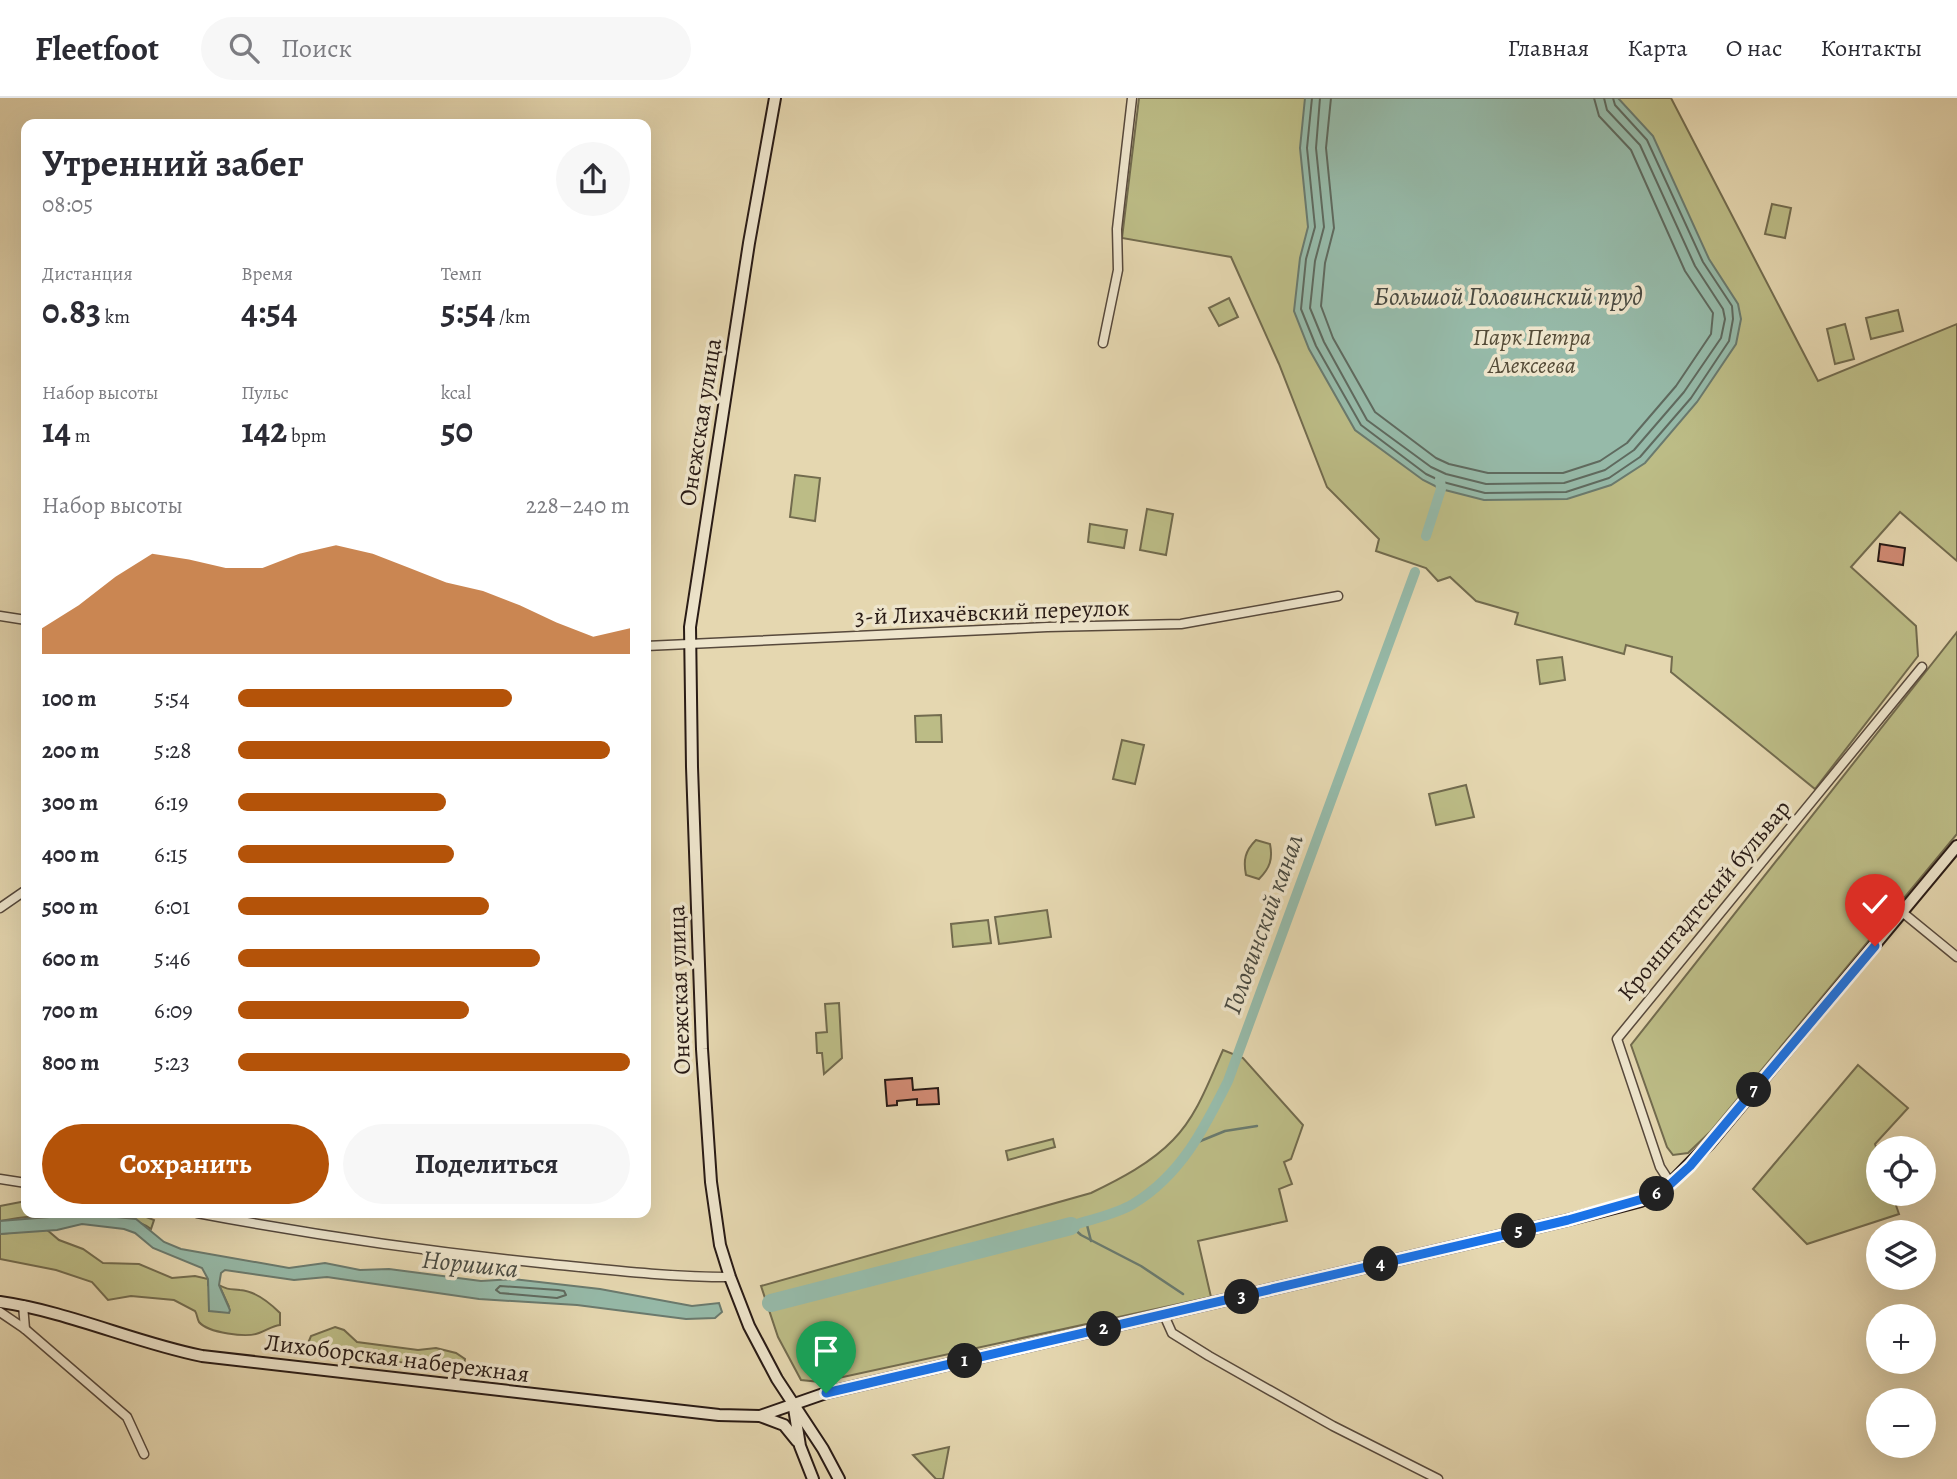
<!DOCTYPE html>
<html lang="ru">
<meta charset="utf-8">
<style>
body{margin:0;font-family:Alegreya,serif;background:#f7f7f7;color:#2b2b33;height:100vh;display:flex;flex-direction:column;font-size:26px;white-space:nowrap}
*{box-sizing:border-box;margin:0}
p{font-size:23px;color:#7c7c81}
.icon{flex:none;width:38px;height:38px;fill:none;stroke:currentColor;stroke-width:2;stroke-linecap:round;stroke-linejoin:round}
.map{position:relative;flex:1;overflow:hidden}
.drawer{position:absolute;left:21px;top:21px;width:630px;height:1099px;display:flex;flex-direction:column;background:#fff;border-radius:14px;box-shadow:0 7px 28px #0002}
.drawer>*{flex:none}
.buttons{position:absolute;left:1866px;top:1038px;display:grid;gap:14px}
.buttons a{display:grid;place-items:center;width:70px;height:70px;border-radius:50%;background:#fff;box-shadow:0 7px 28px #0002;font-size:35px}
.pin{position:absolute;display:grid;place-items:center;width:60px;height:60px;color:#fff;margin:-72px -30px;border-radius:50% 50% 50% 0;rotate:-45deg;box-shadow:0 0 7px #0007}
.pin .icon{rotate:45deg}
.km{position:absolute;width:35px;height:35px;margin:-18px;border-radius:50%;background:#222;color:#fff;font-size:19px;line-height:35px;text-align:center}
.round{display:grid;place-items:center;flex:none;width:74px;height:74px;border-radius:37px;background:#f7f7f7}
.overview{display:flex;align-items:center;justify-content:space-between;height:119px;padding:0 21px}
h1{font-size:38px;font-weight:700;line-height:52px}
.metrics{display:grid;grid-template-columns:repeat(3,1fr);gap:10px;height:119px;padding:7px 21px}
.metrics div{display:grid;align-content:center}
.metrics b{font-size:35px;font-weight:700}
.metrics small{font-size:19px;font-weight:400}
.metrics p{font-size:19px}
.chart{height:196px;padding:14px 21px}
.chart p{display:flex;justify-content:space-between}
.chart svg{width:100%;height:126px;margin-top:7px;fill:#b45309;opacity:.7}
.action{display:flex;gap:14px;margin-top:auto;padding:14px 21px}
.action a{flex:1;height:80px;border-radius:42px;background:#b45309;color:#fff;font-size:28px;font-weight:700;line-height:80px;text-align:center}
.action a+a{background:#f7f7f7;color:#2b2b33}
ul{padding:0 21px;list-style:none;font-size:23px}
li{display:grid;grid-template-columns:112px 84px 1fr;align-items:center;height:52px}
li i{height:18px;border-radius:9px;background:#b45309}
header{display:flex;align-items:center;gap:42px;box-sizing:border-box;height:98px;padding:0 35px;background:#fff;border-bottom:2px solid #e1e1e2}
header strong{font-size:33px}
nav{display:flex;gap:38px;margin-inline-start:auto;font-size:24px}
.search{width:490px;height:63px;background:#f7f7f7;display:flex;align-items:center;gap:18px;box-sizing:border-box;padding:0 24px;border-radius:38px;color:#7c7c81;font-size:26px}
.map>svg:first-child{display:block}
</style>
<header>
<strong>Fleetfoot</strong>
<div class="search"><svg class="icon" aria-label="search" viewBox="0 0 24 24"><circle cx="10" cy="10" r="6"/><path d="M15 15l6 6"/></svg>Поиск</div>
<nav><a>Главная</a><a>Карта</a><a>О нас</a><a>Контакты</a></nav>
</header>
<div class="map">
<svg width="1957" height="1381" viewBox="0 0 1957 1381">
<rect width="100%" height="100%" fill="#e5d7b0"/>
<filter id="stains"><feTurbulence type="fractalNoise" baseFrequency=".00286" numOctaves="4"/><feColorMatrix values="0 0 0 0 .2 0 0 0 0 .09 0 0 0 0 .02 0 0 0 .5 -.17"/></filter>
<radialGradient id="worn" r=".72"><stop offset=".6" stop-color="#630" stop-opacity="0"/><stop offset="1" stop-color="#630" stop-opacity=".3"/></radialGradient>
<g fill="#bcbc86" stroke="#726b4e" stroke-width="2">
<polygon points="1139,0 1671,0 1818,283 1957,226 1957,463 1900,414 1851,469 1916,528 1918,558 1815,691 1671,574 1672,559 1626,547 1624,556 1515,526 1518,515 1476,503 1450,479 1438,483 1426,470 1376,453 1379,441 1327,389 1279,266 1231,159 1122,140"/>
<polygon points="1772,106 1791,110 1785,140 1765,136"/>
<polygon points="1229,200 1238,219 1219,228 1209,210"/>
<polygon points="1898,212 1903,233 1871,241 1866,220"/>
<polygon points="1845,226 1854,261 1835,266 1827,231"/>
<polygon points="795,377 820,380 815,423 790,419"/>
<polygon points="1147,411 1173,416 1166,457 1140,452"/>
<polygon points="1090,426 1127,432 1124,450 1088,444"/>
<polygon points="1957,534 1957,736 1711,1033 1688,1055 1673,1057 1667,1049 1631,947"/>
<polygon points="1562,559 1565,582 1540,586 1537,562"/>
<polygon points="941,617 942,644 916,644 915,618"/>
<polygon points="1122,642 1144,647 1135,686 1113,681"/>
<polygon points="1466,687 1474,719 1436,727 1429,696"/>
<path d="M 1256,742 L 1270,746 C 1273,761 1270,770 1259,781 L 1246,777 C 1243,762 1245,753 1256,742 Z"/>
<polygon points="1047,812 1051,839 999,846 995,819"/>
<polygon points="988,822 991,845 953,849 951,826"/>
<polygon points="839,905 842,960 824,976 822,955 817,955 816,935 827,934 825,906"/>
<path d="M 1223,952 L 1243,960 L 1303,1027 L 1291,1061 L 1284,1064 L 1292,1086 L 1279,1091 L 1287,1123 L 1198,1143 L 1211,1199 L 820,1284 L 801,1282 L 778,1239 L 761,1188 L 1091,1095 C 1120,1081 1151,1065 1173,1042 C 1197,1018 1209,983 1223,952 Z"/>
<polygon points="1858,967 1908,1010 1875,1046 1878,1055 1878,1096 1892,1096 1899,1116 1807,1146 1753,1091"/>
<polygon points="1053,1041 1055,1049 1008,1062 1006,1053"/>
<path d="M 26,1103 L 26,1115 L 136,1115 L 154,1122 L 151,1131 C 124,1110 35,1116 0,1123 L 0,1108 Z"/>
<path d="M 46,1131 L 59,1142 L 83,1151 L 103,1165 L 139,1166 L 172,1180 L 195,1178 L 208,1181 L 208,1187 L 229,1209 L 219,1187 C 228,1192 230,1191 240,1192 C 255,1193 270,1205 280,1215 L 280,1227 C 272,1228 267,1232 259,1235 C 247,1240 208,1235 199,1224 C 197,1220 197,1216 195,1213 L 174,1202 L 131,1198 L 108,1202 L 92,1184 L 56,1172 L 0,1161 L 0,1136 Z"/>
<polygon points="335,1229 344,1232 357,1244 418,1252 436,1250 456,1255 465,1261 463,1272 310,1253 306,1250 311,1238"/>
<polygon points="949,1349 943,1381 936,1381 913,1357"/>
</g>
<g fill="#96baa9" stroke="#6a7a6e" stroke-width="2">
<polygon points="1305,0 1618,0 1653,38 1709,161 1738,206 1741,221 1736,246 1697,304 1645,365 1611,387 1567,401 1484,402 1441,391 1423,382 1355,332 1309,251 1294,213 1300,160 1308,129 1300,50"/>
<polygon points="87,1116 136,1121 164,1144 181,1151 289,1170 325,1165 360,1172 389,1171 481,1183 513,1181 600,1191 692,1208 719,1205 722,1214 715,1220 686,1221 577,1207 479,1201 327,1179 294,1182 225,1172 221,1175 219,1187 230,1212 229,1215 209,1213 208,1181 202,1170 153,1150 135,1135 124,1131 82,1126 57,1132 0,1136 0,1123"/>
</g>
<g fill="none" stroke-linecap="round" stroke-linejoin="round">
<g stroke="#5f6a5f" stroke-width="2">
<polyline points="1312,0 1307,50 1315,129 1306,161 1301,211 1316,248 1361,327 1426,376 1443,384 1485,395 1566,394 1609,380 1640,359 1691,300 1729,243 1733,221 1732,208 1703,164 1647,42 1615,7 1613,0"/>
<polyline points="1320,0 1316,50 1324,129 1315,163 1310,210 1324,244 1367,322 1431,369 1446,376 1486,386 1564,385 1605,372 1634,352 1684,294 1721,240 1725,221 1723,211 1695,168 1640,47 1607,12 1604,0"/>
<polyline points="1331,0 1326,50 1334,130 1325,165 1321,208 1333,240 1375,314 1436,360 1449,366 1488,375 1563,375 1600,363 1627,345 1676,288 1711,236 1713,215 1685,173 1631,52 1599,18 1594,0"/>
<polygon points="500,1188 558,1192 564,1193 566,1197 557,1200 500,1195 496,1192"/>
</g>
<g stroke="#6a7a6e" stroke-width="2.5">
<polyline points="1198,1044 1225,1033 1257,1028"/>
<polyline points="1086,1123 1091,1143"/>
<polyline points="1071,1128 1081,1137 1141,1168 1183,1196"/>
</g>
<g stroke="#96baa9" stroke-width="10">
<polyline points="1426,438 1441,391 1440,381"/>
<path d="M 1071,1128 C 1091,1121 1115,1117 1133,1106 C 1181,1077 1204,1031 1228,983 L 1415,474"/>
</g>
<polyline stroke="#96baa9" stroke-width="18" points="771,1205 1071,1128"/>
</g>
<g fill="#d08a73" stroke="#281a15" stroke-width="2">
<polygon points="1880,446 1905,450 1903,467 1878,463"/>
<polygon points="912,980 913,992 938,990 939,1006 917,1007 917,1001 897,1003 897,1007 887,1008 885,982"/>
</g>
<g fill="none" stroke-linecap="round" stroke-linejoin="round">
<g stroke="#57493c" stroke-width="11">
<g id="street">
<polyline points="1103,245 1118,172 1117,131 1132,0"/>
<polyline points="0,518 26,522"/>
<polyline points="646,548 1047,529 1181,526 1338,498"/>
<polyline points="0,810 26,792"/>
<polyline points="1902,814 1957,859"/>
<polyline points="0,1081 26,1085"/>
<polyline points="1671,1086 1660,1069 1617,941 1922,569"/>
<path d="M 197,1115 C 314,1137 431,1154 550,1166 C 610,1172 670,1179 730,1179"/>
<polyline points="23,1207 25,1231"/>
<polyline points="0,1214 25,1231 127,1319 144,1356"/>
<polyline points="1164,1217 1172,1235 1209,1258 1333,1328 1438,1381"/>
</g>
</g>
<g stroke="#281a15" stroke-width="14">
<g id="secondary">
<polyline points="775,0 749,145 690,529 692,669 702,951 711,1084 720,1147 730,1179 749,1228 777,1281 823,1351 839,1381"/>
<path d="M 0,1204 C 70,1214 133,1244 202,1258 L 719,1317 L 760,1318 L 826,1295 L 1568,1122 L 1641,1103 L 1664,1092 L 1710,1045 L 1957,748"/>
<polyline points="794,1310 800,1348 813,1381"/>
<polyline points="760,1318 784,1327 797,1343"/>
</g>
</g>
<use href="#street" stroke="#eee5cc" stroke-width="8"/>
<use href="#secondary" stroke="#eee5cc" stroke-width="10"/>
</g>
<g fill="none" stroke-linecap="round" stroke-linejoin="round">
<g stroke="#fff" stroke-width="14">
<polyline id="route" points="826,1295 1568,1122 1653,1098 1664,1092 1690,1068 1875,848"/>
</g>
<use href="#route" stroke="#1a73e8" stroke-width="9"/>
</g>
<g text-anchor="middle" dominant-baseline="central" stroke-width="7" stroke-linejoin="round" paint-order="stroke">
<g font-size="24" font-style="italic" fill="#544b37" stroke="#eee5cc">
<text x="1532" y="239">Парк Петра<tspan x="1532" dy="28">Алексеева</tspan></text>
</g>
<g font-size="24" fill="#281a15" stroke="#eee5cc">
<text transform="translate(700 324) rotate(-81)">Онежская улица</text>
<text transform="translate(992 514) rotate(-2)">3-й Лихачёвский переулок</text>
<text transform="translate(1704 802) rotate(-50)">Кронштадтский бульвар</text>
<text transform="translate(679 892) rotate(-92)">Онежская улица</text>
<text transform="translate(397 1260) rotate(7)">Лихоборская набережная</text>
</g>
<g font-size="26" font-style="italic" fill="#494a41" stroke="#eee5cc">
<text x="1508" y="198">Большой Головинский пруд</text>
<text transform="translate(1263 826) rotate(-70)">Головинский канал</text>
<text transform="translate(470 1166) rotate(6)">Норишка</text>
</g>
</g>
<rect width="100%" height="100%" filter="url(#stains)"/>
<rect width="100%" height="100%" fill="url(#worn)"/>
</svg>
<div class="buttons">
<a><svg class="icon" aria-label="locate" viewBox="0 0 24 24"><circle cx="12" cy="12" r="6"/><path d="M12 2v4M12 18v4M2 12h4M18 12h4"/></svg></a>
<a><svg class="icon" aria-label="layers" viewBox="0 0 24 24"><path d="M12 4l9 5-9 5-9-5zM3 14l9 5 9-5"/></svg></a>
<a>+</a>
<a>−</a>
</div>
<div class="pin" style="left:826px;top:1295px;background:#1e9e55"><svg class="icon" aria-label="arrive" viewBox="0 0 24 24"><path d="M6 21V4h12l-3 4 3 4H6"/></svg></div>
<div class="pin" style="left:1875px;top:848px;background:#d93025"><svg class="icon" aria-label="check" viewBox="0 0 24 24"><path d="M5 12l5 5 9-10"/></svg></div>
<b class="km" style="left:965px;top:1263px">1</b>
<b class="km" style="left:1104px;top:1231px">2</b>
<b class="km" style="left:1242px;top:1199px">3</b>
<b class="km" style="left:1381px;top:1166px">4</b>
<b class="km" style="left:1519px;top:1133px">5</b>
<b class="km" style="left:1657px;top:1096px">6</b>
<b class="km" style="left:1754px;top:992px">7</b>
<section class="drawer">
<div class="overview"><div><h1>Утренний забег</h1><p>08:05</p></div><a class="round"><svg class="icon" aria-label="share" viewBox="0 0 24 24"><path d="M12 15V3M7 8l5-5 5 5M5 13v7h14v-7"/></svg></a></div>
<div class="metrics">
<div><p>Дистанция</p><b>0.83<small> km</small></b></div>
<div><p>Время</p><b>4:54</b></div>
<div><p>Темп</p><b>5:54<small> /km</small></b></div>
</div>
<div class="metrics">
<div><p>Набор высоты</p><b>14<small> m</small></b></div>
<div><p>Пульс</p><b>142<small> bpm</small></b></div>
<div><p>kcal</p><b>50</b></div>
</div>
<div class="chart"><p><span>Набор высоты</span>228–240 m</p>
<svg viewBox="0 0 160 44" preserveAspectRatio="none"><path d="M0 44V35L10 27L20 17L30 9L40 11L50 14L60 14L70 9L80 6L90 9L100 14L110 19L120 22L130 27L140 33L150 38L160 35V44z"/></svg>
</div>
<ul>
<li><b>100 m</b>5:54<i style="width:70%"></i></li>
<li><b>200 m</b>5:28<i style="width:95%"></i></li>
<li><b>300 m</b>6:19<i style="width:53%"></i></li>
<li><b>400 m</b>6:15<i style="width:55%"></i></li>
<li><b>500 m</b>6:01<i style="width:64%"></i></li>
<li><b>600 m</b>5:46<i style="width:77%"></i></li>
<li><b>700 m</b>6:09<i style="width:59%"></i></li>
<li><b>800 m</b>5:23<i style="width:100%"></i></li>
</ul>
<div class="action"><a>Сохранить</a><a>Поделиться</a></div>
</section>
</div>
